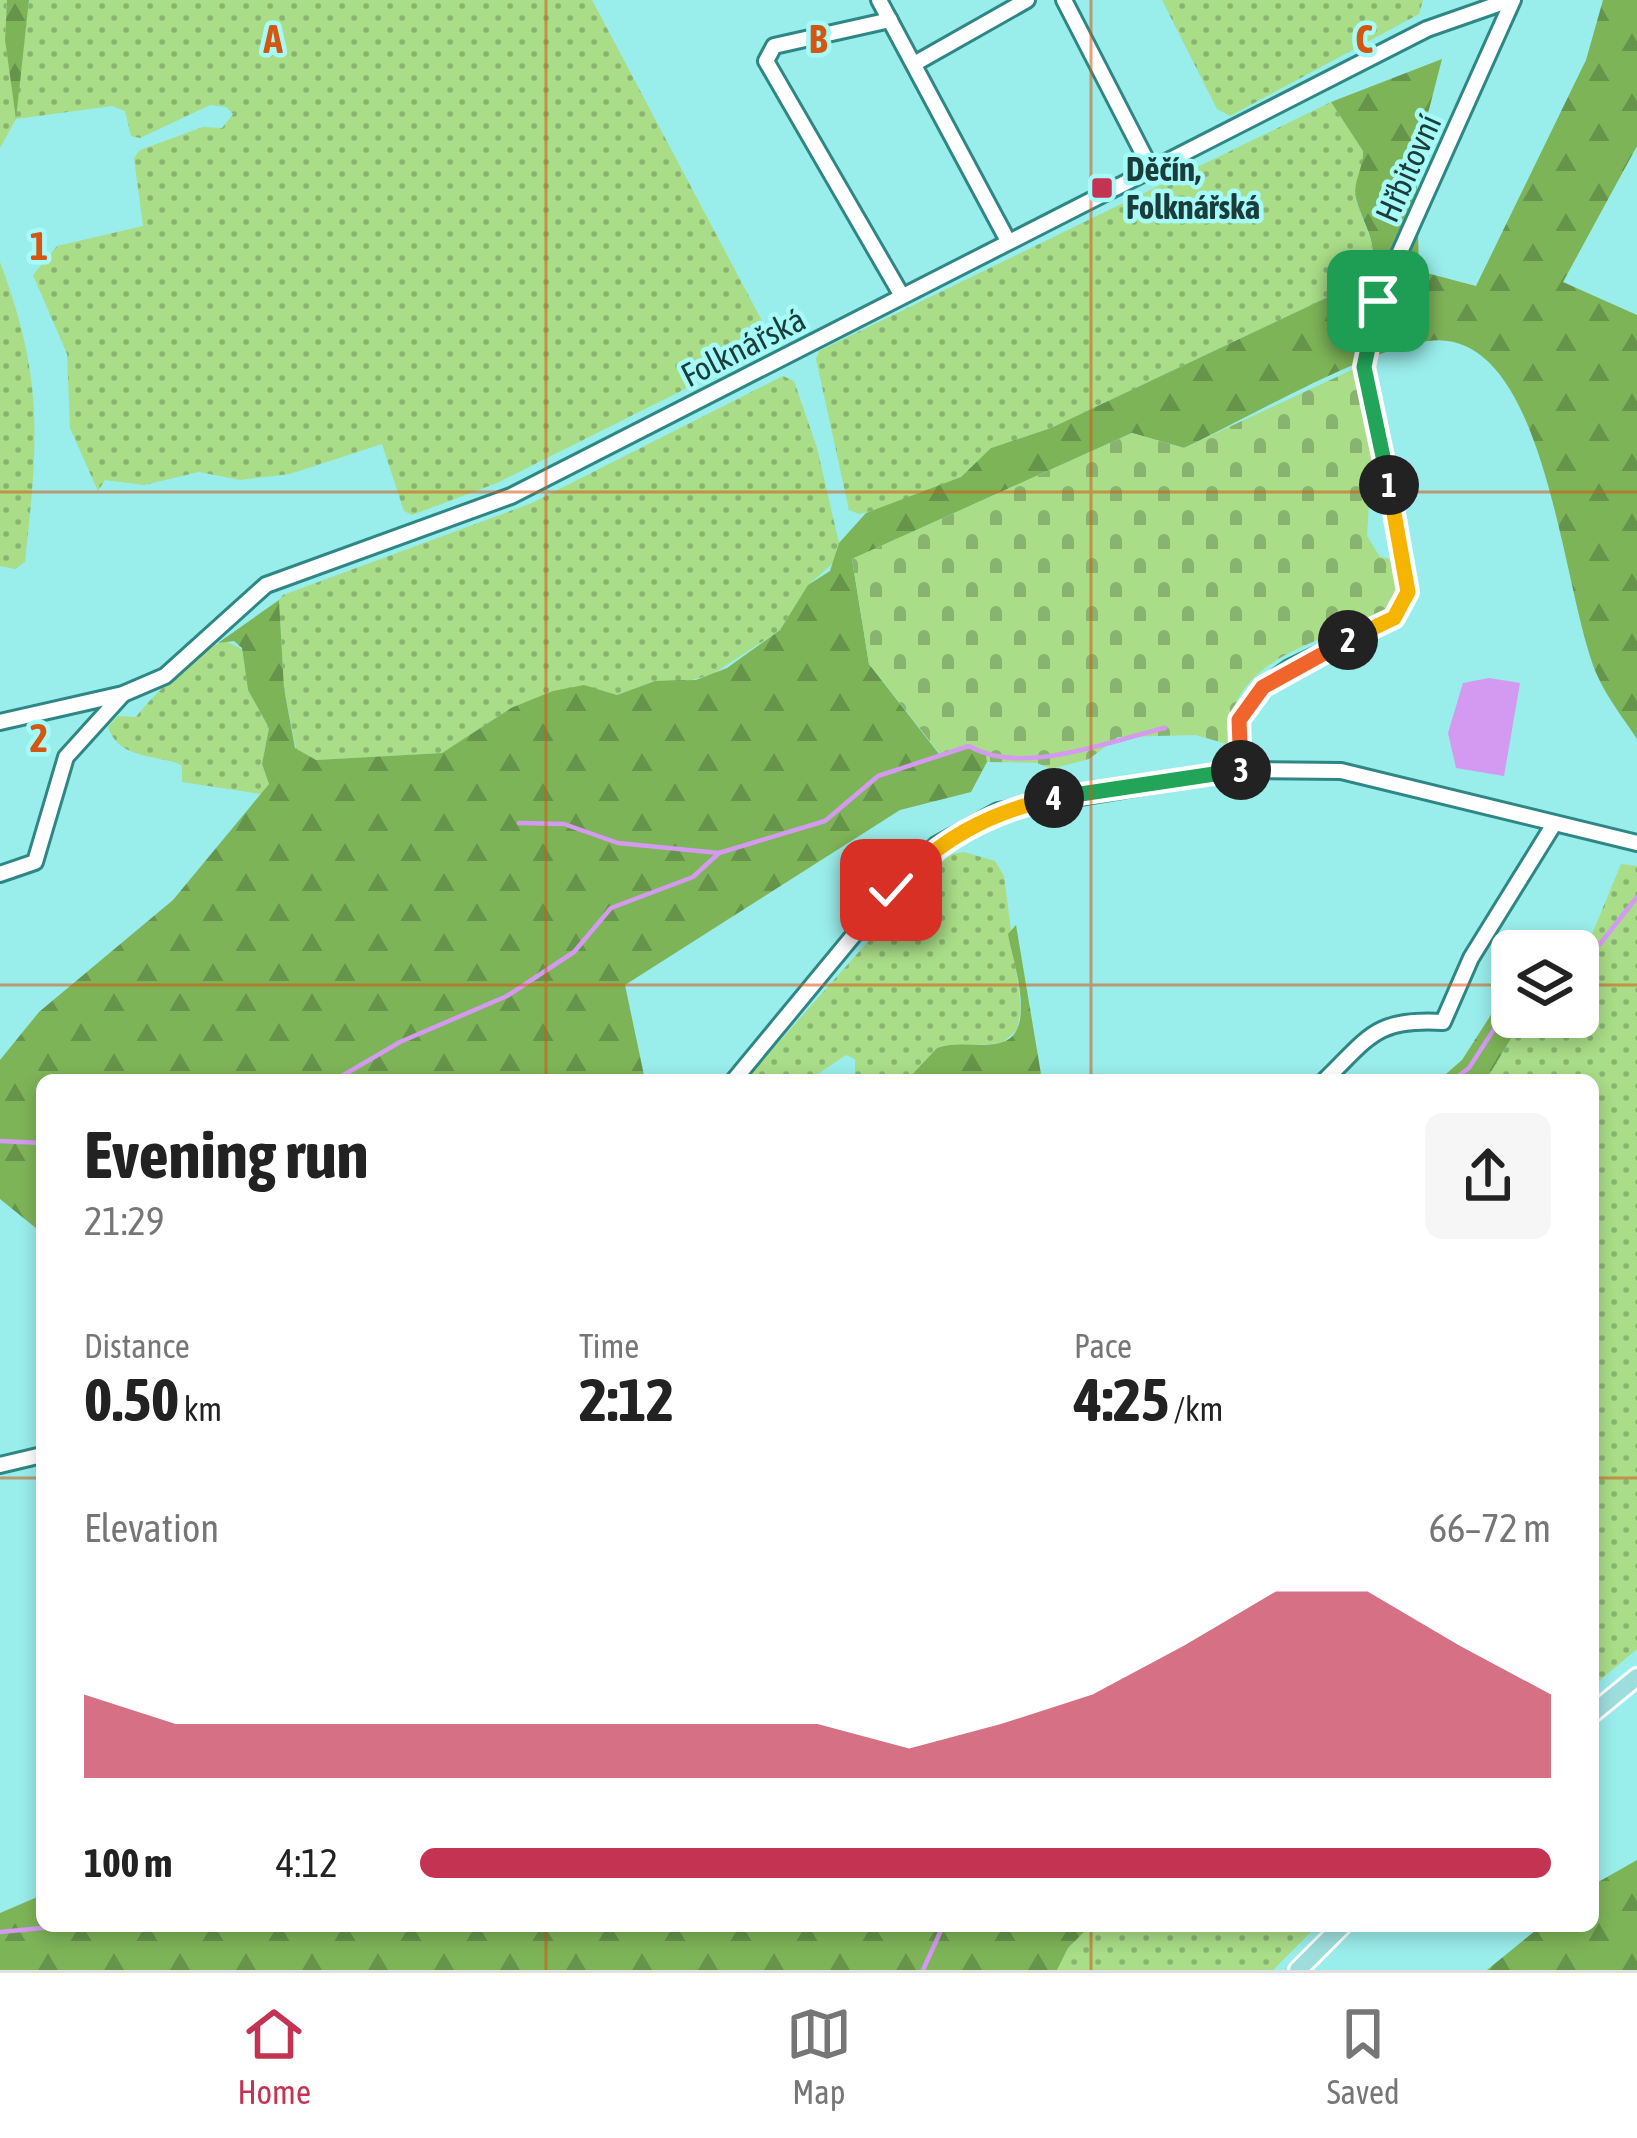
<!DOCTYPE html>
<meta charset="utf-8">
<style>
body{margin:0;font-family:"Asap Condensed",sans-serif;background:#f6f6f6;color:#222;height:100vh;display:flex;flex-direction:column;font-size:45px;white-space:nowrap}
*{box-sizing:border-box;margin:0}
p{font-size:39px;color:#767676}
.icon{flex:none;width:66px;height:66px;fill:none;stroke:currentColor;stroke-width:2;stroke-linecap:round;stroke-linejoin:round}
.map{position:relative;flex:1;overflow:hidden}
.side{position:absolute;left:36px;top:1074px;width:1563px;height:858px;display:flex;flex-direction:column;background:#fff;border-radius:18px;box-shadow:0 6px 18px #0003}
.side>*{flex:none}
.fabs{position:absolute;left:1491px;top:930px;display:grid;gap:24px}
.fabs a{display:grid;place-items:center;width:108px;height:108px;border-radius:18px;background:#fff;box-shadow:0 6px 18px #0003;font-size:60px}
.pin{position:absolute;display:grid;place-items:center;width:102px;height:102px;color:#fff;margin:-51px;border-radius:24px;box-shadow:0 6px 18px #0006}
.km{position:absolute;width:60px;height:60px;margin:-30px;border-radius:50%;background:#222;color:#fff;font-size:33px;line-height:60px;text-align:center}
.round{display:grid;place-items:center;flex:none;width:126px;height:126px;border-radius:18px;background:#f6f6f6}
.headline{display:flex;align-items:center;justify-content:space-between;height:204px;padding:0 48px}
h1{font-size:66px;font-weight:700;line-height:90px}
.figures{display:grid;grid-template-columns:repeat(3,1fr);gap:18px;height:204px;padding:12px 48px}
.figures div{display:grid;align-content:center}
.figures b{font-size:60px;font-weight:700}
.figures small{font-size:33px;font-weight:400}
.figures p{font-size:33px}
.chart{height:336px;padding:24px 48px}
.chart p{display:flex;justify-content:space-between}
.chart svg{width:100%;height:216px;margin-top:12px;fill:#c43452;opacity:.7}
ul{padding:0 48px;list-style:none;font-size:39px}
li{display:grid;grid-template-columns:192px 144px 1fr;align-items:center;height:90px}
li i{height:30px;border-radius:15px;background:#c43452}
.tab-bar{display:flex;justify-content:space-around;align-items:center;height:168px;border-top:3px solid #e0e0e0;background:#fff;font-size:33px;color:#767676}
.tab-bar a{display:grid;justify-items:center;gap:6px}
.tab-bar .selected{color:#c43452}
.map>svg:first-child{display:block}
</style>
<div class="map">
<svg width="1637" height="1970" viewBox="0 0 1637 1970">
<defs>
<pattern id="grass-dots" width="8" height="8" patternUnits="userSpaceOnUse" patternTransform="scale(3)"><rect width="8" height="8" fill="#a9dd87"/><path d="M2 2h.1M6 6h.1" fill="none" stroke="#89b470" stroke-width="1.8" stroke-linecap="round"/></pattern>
<pattern id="forest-firs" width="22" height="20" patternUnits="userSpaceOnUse" patternTransform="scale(3)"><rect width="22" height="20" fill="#7eb458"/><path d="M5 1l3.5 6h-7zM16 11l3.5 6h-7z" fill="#66944a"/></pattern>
<pattern id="cemetery-stones" width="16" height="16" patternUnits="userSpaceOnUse" patternTransform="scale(3)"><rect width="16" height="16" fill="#a9dd87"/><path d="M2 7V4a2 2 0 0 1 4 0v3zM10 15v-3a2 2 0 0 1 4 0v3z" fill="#89b470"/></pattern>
</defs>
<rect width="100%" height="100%" fill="#99edeb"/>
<g fill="url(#grass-dots)">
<polygon points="0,0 7,0 5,40 16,114 29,0 592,0 771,338 769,347 497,483 412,515 404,511 382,444 290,474 240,480 199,472 144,485 105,480 98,491 70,428 67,354 33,275 57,246 143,226 134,158 140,150 203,127 222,128 233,114 226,107 210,105 140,138 131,136 125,111 112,106 16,119 0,148"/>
<polygon points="1162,0 1423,0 1419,14 1230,116 1217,109"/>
<path d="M 1331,102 L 1363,151 C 1365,167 1352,183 1356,198 C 1362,228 1385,249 1364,280 L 1051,428 L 991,448 L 961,477 L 902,504 L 859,514 L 849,510 L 816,359 L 819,351 Z"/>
<path d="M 0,262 C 44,380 38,440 25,562 L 15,569 L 0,566 Z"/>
<polygon points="783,376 794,381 817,448 839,543 837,560 808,585 780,630 713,674 681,683 655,681 617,695 597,689 511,708 442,753 316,760 296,749 284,688 279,600 283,595 532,503"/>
<path d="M 225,641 L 242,649 L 248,690 L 269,728 L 262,764 L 269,784 L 261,794 L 182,782 L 182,765 C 156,754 119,760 108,727 L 118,716 L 136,717 C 152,696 201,648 225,641 Z"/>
<polygon points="964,852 995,861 1004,876 1021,1009 1017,1030 1002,1043 937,1048 907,1080 855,1080 855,1059 846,1055 809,1080 745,1080 929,873 952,854"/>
<polygon points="1621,864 1637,866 1637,1649 1593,1686 1593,1080 1486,1080 1524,1017 1578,1017 1578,968"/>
<polygon points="1090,1926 1317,1926 1273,1970 1057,1970 1068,1948"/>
</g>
<g fill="url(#forest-firs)">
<polygon points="7,0 29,0 16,119 5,40"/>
<path d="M 1603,0 L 1637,0 L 1637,146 L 1563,282 L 1637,315 L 1637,739 C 1624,719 1608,699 1598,677 C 1561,597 1549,325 1428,341 C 1368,348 1244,420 1184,448 L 1132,433 L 852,559 L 869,664 L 939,754 L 968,746 L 986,751 L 987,762 L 971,792 L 900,810 L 625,985 L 645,1080 L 42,1080 L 42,1233 L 0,1199 L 0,1060 L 39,1012 L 173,900 L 269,784 L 262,764 L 269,728 L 248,690 L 242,648 L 234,641 L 218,643 L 279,600 L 284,688 L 295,748 L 316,760 L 442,753 L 511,708 L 553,691 L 584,685 L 617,695 L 655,681 L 696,680 L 727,668 L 780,630 L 808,585 L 830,571 L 839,543 L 866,513 L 961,477 L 991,448 L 1051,428 L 1364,280 C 1385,249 1363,227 1356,198 C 1352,183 1364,167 1363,151 L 1331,102 L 1442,59 L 1416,160 L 1419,271 L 1476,286 L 1586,60 Z"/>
<path d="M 1016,925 L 1042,1080 L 907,1080 L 937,1048 C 959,1040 983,1049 1003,1042 C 1038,1030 1012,959 1008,934 Z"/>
<polygon points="1512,982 1512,1017 1524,1017 1486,1080 1439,1080 1462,1060"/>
<polygon points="1637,1860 1637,1970 1487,1970 1541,1926 1593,1926 1593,1885"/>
<polygon points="42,1895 42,1926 1090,1926 1068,1948 1057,1970 0,1970 0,1913"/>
</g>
<path fill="url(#cemetery-stones)" d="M 1358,367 L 1383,494 L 1369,504 L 1367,536 L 1380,557 L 1398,560 C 1400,575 1404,591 1395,605 C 1386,618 1367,621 1354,626 C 1298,647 1223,671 1230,745 L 1196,735 L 1118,737 L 1089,759 L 1051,769 L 1037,763 L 987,762 L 986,751 L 968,746 L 940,754 L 869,664 L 852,559 L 1132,433 L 1184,448 Z"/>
<polygon fill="#d499f1" points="1489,678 1520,683 1504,776 1456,768 1448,733 1463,683"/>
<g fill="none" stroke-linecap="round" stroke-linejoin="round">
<g stroke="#d499f1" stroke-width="4.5">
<polyline points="519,823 564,824 618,843 719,853"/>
<polyline points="1544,951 1557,940 1600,944 1637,897"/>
<path d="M 335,1080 L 400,1042 L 507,996 L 574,952 L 611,908 L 693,877 L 719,853 L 825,821 L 878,776 L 969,746 C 1022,777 1109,741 1165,728"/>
<polyline points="1453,1080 1469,1068 1512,1001"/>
<polyline points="0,1141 42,1143"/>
<polyline points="0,1932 63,1926"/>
<polyline points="923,1970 943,1926"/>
</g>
<g stroke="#2f8785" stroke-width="20">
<g id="minor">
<polyline points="879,0 1008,241"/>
<polyline points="1064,0 1152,171"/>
<polyline points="890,20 774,46 766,61 902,296"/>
<polyline points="914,64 1027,0"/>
<polyline points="0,722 123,694 165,676 266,585 511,496 1427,29 1510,0"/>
<polyline points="1241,770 1239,720 1263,687 1289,668 1394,618 1408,592 1364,367 1378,301 1513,0"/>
<polyline points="0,874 35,862 66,757 123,694"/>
<polyline points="734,1080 891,890 936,845 998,811 1241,770 1341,771 1637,843"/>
<path d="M 1325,1080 C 1370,1036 1376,1018 1443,1022 L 1471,958 L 1554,824"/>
<polyline points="0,1465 42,1455"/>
</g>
</g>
<g stroke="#fff" stroke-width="22">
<g id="major">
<polyline points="1593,1713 1637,1677"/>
<polyline points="1298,1970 1342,1926"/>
</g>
</g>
<use href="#minor" stroke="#fff" stroke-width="14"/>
<use href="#major" stroke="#9ddedd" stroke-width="16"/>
</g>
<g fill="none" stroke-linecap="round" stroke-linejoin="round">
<g stroke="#fff" stroke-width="24">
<polyline id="split-1" points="1378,301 1364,367 1389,485"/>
</g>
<g stroke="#fff" stroke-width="24">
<polyline id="split-2" points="1348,640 1394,618 1408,592 1389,485"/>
</g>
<g stroke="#fff" stroke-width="24">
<polyline id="split-3" points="1241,770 1239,720 1263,687 1348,640"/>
</g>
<g stroke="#fff" stroke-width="24">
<polyline id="split-4" points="1054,798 1241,770"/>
</g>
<g stroke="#fff" stroke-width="24">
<path id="split-5" d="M 891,890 C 940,840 986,813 1054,798"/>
</g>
<use href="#split-1" stroke="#22a559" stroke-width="15"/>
<use href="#split-2" stroke="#f5b400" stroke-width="15"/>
<use href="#split-3" stroke="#f0652b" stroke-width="15"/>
<use href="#split-4" stroke="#22a559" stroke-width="15"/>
<use href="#split-5" stroke="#f5b400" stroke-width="15"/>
</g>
<path fill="none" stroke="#d35611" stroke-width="3" stroke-opacity="0.55" d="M 546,0 L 546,1080M 1091,0 L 1091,1080M 0,492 L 1637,492M 0,985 L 1512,985M 1578,985 L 1637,985M 0,1478 L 42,1478M 1593,1478 L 1637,1478M 546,1926 L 546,1970M 1091,1926 L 1091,1970"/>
<rect fill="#c43452" stroke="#a6faf8" stroke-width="4.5" x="1090" y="176" width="24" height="24" rx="6"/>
<g text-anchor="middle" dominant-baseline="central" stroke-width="9" stroke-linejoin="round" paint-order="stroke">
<g font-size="33" fill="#1a3d3c" stroke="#a6faf8">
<text transform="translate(1408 168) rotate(-66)">Hřbitovní</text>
<text transform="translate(743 347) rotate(-27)">Folknářská</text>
</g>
<g font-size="33" font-weight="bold" fill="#1a3d3c" stroke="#a6faf8" text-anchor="start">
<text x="1126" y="169">Děčín,<tspan x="1126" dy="38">Folknářská</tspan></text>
</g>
</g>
<g font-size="39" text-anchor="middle" font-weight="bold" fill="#d35611" stroke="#a6faf8" stroke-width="9" stroke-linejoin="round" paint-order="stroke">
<text x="273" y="53">A</text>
<text x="818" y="53">B</text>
<text x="1364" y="53">C</text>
<text x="39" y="260">1</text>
<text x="39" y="752">2</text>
</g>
</svg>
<div class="fabs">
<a><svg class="icon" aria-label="layers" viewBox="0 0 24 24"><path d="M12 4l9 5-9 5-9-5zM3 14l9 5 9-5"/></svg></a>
</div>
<div class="pin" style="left:1378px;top:301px;background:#1e9e55"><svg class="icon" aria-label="arrive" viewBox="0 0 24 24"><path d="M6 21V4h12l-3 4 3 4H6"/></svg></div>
<div class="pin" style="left:891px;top:890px;background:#d93025"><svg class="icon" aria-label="check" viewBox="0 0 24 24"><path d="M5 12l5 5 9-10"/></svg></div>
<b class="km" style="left:1389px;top:485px">1</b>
<b class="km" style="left:1348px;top:640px">2</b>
<b class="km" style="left:1241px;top:770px">3</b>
<b class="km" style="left:1054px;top:798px">4</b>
<section class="side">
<div class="headline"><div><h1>Evening run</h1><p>21:29</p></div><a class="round"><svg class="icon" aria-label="share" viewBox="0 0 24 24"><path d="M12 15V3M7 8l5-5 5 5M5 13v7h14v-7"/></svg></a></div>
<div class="figures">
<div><p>Distance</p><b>0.50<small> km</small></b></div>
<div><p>Time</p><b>2:12</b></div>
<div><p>Pace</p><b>4:25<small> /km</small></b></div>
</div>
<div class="chart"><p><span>Elevation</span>66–72 m</p>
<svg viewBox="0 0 160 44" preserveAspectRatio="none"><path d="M0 44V27L10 33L20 33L30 33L40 33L50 33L60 33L70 33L80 33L90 38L100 33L110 27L120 17L130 6L140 6L150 17L160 27V44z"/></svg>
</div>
<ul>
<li><b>100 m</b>4:12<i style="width:100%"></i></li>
</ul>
</section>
</div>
<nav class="tab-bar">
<a class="selected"><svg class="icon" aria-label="home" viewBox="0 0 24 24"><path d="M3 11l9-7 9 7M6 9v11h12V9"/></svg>Home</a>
<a><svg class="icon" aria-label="map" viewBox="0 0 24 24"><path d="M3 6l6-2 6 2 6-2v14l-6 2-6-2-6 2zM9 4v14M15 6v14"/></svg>Map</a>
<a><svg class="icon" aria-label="saved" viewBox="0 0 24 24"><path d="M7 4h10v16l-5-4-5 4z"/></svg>Saved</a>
</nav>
